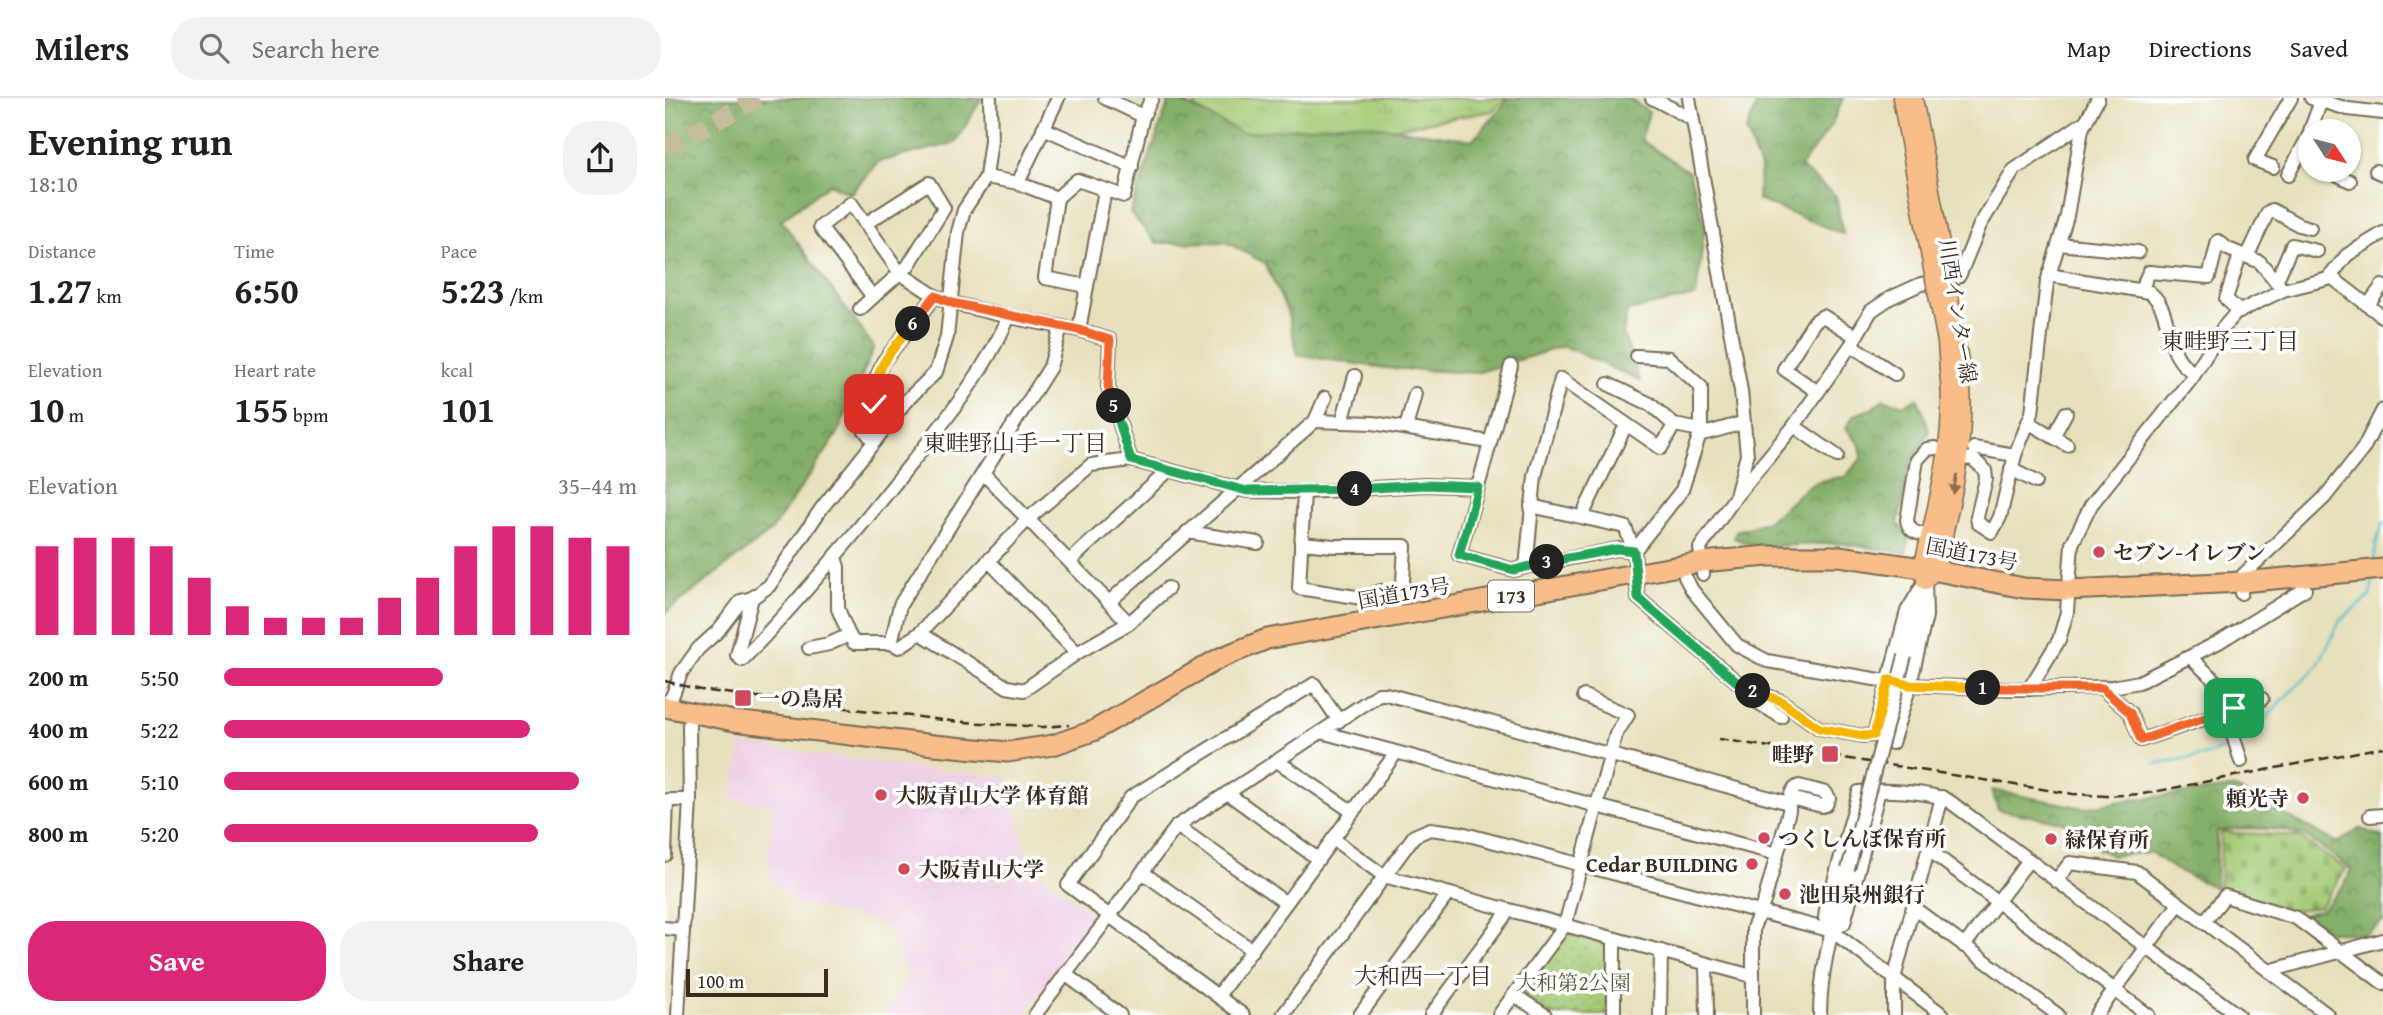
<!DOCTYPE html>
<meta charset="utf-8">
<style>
body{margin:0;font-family:"Gentium Book Plus","Noto Serif JP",serif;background:#f2f2f2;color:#202124;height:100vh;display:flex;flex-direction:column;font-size:26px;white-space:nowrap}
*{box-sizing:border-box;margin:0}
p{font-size:23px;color:#757577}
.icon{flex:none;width:38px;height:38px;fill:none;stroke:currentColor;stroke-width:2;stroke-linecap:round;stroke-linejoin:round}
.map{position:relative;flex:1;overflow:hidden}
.panel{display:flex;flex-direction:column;background:#fff;width:665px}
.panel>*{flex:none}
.needle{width:46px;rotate:126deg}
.controls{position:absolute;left:1633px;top:21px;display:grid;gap:14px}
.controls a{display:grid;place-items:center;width:63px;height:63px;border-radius:50%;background:#fff;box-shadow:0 2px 5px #0004;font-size:35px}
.scale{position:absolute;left:21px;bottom:18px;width:142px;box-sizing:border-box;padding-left:7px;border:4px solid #3b2a1e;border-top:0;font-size:19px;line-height:24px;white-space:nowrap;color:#3b2a1e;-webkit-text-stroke:5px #fff;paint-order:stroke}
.pin{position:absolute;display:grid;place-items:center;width:60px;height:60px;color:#fff;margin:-30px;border-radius:14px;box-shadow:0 4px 10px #0006}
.km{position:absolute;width:35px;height:35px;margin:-18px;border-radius:50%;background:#222;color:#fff;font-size:19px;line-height:35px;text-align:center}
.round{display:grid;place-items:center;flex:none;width:74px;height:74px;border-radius:28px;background:#f2f2f2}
.headline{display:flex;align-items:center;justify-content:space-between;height:119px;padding:0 28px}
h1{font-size:38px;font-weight:800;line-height:52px}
.metrics{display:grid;grid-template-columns:repeat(3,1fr);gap:10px;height:119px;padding:7px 28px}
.metrics div{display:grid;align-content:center}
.metrics b{font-size:35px;font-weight:800}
.metrics small{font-size:19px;font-weight:400}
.metrics p{font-size:19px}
.chart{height:196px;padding:14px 28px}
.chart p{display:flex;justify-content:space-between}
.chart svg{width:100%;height:126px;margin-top:7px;stroke:#db2777;stroke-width:6}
.button{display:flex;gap:14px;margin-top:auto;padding:14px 28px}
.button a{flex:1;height:80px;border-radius:28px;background:#db2777;color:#fff;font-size:28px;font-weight:800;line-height:80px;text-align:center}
.button a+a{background:#f2f2f2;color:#202124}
ul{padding:0 28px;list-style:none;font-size:23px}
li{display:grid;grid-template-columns:112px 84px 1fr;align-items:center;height:52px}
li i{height:18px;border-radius:9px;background:#db2777}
header{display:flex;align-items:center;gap:42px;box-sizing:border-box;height:98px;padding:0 35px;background:#fff;border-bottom:2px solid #e0e0e0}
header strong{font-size:33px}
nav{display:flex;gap:38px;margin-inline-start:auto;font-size:24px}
.search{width:490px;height:63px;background:#f2f2f2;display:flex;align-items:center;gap:18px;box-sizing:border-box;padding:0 24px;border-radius:28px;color:#757577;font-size:26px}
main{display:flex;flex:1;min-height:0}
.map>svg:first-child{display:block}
</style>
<header>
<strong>Milers</strong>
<div class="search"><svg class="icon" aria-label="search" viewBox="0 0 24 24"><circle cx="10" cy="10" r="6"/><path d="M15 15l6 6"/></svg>Search here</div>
<nav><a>Map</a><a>Directions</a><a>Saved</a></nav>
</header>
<main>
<section class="panel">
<div class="headline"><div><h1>Evening run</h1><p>18:10</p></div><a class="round"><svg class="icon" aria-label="share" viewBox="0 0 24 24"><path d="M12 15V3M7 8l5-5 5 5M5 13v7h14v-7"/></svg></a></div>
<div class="metrics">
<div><p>Distance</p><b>1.27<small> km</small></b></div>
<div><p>Time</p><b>6:50</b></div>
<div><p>Pace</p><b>5:23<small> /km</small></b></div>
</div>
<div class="metrics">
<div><p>Elevation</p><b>10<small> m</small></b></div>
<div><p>Heart rate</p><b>155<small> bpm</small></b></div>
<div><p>kcal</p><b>101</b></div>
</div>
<div class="chart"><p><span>Elevation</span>35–44 m</p>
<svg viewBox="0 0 160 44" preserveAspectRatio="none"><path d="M5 44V13M15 44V10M25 44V10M35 44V13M45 44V24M55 44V34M65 44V38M75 44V38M85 44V38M95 44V31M105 44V24M115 44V13M125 44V6M135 44V6M145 44V10M155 44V13"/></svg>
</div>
<ul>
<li><b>200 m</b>5:50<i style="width:53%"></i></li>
<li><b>400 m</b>5:22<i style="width:74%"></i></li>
<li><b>600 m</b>5:10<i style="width:86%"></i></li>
<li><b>800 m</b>5:20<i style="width:76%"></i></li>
</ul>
<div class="button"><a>Save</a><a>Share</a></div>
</section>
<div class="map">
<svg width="1718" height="917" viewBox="0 0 1718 917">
<defs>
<pattern id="grass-tufts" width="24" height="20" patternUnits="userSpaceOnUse" patternTransform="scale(1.75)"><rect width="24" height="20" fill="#a4cb76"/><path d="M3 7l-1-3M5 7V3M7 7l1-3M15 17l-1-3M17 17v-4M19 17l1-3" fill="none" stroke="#8eae66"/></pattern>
<pattern id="forest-crowns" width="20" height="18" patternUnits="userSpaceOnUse" patternTransform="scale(1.75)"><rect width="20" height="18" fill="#83af67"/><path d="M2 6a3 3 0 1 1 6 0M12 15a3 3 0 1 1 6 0" fill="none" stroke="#6c8f54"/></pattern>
<pattern id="cemetery-stones" width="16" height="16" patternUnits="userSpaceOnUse" patternTransform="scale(1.75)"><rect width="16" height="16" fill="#a4cb76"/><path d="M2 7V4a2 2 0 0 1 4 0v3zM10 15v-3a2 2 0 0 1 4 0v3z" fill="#8eae66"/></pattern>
<pattern id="park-dots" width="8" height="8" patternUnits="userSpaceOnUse" patternTransform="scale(1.75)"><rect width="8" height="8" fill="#a4cb76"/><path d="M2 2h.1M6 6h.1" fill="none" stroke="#8eae66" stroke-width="1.8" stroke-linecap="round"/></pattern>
</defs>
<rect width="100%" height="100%" fill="#fff"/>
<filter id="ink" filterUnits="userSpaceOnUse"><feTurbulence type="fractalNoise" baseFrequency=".0143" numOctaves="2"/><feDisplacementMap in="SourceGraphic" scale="14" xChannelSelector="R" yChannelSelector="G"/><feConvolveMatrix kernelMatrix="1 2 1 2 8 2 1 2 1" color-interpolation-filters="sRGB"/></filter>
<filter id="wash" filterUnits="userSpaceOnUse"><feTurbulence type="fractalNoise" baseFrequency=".00686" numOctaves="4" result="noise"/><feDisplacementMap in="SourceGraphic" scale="28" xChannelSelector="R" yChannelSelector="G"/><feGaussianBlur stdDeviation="1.57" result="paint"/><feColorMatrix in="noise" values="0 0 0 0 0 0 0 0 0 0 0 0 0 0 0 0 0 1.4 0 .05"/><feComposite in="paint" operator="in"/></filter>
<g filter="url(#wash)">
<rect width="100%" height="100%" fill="#e7e0bc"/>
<polygon fill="#efd0e5" points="77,646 261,671 342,679 363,761 385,784 429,817 359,917 345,917 335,913 330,917 219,917 243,878 226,832 202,821 132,805 105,782 103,750 110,708 66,701"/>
<polygon fill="url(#grass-tufts)" stroke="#707a4a" stroke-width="2" points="535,0 842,0 827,13 731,30 580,39 529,9"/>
<g fill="url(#forest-crowns)" stroke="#5f6c42" stroke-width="2">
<polygon points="0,0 317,0 290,45 213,64 185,96 164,86 116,122 209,249 172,337 106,433 0,515"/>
<polygon points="505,0 509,0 577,35 689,25 807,42 841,5 842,0 963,0 984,14 976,42 1024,74 1040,127 1031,198 962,213 958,236 975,283 899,248 811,275 719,270 633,257 622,213 600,165 561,144 492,145 465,115"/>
<polygon points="1094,0 1178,0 1166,28 1135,69 1171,98 1178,136 1093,102 1095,70 1081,33"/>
<path d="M 1252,300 L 1260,318 L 1264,334 L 1244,370 L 1233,426 L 1244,439 L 1241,455 L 1173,445 L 1092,449 L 1069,440 L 1071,433 C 1083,429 1099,427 1108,419 C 1139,396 1136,382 1180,379 L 1197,360 L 1195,347 L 1181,330 L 1189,317 L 1209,310 L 1218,301 L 1239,307 Z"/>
<path d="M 1569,690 L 1673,745 L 1694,730 L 1718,739 L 1718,824 L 1699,837 L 1662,833 L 1638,821 L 1640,816 L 1657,812 L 1680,786 L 1686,771 C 1671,760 1656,748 1640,739 C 1623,729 1571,728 1552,734 L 1551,790 L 1509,771 L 1485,754 L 1448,758 L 1429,749 L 1423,734 L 1397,724 L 1333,712 L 1327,692 L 1419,710 L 1463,702 Z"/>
</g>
<polygon fill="url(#cemetery-stones)" stroke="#707a4a" stroke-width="2" points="1556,734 1632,738 1681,771 1655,809 1624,813 1555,790"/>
<polygon fill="url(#park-dots)" stroke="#707a4a" stroke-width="2" points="901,835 941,846 942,917 885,917 859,898 859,892"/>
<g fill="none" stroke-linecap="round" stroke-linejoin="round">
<g stroke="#56c0d1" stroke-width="2.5">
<polyline points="1709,464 1711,446 1718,425"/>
<polyline points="1573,643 1598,625 1615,604 1652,569 1675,523 1705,498 1708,481"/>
<polyline points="1489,666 1543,657 1567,647"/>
</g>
</g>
</g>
<g filter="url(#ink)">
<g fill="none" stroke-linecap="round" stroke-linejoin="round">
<polyline stroke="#c5bc9c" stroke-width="19" stroke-dasharray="19 10" stroke-linecap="butt" points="0,50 93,0"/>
<g stroke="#776a55" stroke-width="16">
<g id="minor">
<polyline points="987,0 1027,21"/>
<polyline points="1024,0 1076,293 1082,357 1072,394"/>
<polyline points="1646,0 1683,11 1718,15"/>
<polyline points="478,18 487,0"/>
<polyline points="378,30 467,69"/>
<polyline points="1645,33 1656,3"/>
<polyline points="1608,69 1590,62 1626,0"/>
<polyline points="1663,72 1685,83"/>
<polyline points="1711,73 1718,76"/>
<polyline points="1623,77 1645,35"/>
<polyline points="321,79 326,42 325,0"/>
<polyline points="353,85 393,0"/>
<polyline points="392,100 380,180 422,188 440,92"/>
<polyline points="200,126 264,85 279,110 243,168 208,199"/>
<polyline points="1394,146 1473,154"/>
<polyline points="1583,157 1603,114 1607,112 1634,127 1645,130"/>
<path d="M 1384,177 L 1484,194 C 1511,213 1496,259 1530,275"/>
<polyline points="1665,178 1718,219"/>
<polyline points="1612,182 1627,147 1652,153"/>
<polyline points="1476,192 1484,174 1544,179 1553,143 1563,151 1595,164 1618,192"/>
<polyline points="1703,207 1717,188"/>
<polyline points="195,211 208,199 155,129 186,105 235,175 270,198 287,205 344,219 414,232 422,188"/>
<polyline points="1575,214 1561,201 1575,157"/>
<polyline points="414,232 445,242 443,288 466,362"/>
<polyline points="1186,247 1230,276"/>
<polyline points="972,258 1004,260 1036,289 1036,332"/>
<polyline points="943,286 985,306 1009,327"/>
<polyline points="1153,294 1119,271 1149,224 1158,218 1190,238"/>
<polyline points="650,323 708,325 824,344"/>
<polyline points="677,324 690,278"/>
<polyline points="1363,324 1402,347"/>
<polyline points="1129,328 1172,358"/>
<polyline points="741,330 750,296"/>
<path d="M 1035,336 C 1051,334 1063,328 1079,325"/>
<polyline points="1388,339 1401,315"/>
<polyline points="209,344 199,331 209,306 209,286 218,264 270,198"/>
<polyline points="1309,350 1350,357"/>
<polyline points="1295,360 1308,361 1320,372 1321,381 1312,419 1313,425 1327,434 1335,419 1350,357 1367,315 1382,184 1402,118 1417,31 1433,0"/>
<polyline points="1346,371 1371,384"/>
<polyline points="813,389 846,268"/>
<polyline points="639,394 634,490 697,500 716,493"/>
<polyline points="866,408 960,429 969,453 973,500 1077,588 1116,603 1154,630 1198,638 1209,637 1227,645 1245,587 1261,518 1260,483"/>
<polyline points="917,418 961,327"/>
<polyline points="522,434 593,445"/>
<path d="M 1264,438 C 1253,435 1244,435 1242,422 L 1252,362 L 1262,351 L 1270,350"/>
<polyline points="636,445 669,448 740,448 738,484"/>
<polyline points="170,460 173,469 173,511 184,537"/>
<polyline points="323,462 412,555"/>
<polyline points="406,462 503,373"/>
<polyline points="1038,476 1035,450 1071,398 1129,328 1186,247 1206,213 1225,200 1256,186 1290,181 1295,176 1315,127 1349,72 1421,23"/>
<polyline points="1020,479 1027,492 1072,547 1102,563 1245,587 1348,591 1447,589 1474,584 1554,544 1640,491"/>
<polyline points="1576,495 1578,477 1659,400 1698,351 1718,312"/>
<path d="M 87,500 L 72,557 L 77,562 C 134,503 185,442 236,378 C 276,328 317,279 344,219"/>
<polyline points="445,503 650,323 660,300"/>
<polyline points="464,525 503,490"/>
<polyline points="255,535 364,420 426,367 466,362 582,393 639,394 760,387 813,389 794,457 849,472 861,469 870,378 896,281 996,350 1009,327 1036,332 1017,392 969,453 952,451 861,469"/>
<polyline points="226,545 235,507 318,375"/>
<polyline points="144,550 164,546 184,537 189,545 226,545 234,549 255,535 342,589 359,592 412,555 464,525 318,375 385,269 396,229"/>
<polyline points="1240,558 1257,497"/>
<polyline points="1525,559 1558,590 1566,631 1576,663"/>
<polyline points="1437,590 1465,615 1476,642 1597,601"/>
<polyline points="1082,591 1092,604 1116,619"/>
<polyline points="1364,591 1394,542 1402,514 1407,446 1426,407 1527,280 1558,230 1571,215 1618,192 1663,181 1682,157 1718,135"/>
<polyline points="0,606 7,599 16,575 33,551 53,533 76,503 87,500 104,488 156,411 209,344 241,303 271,274 282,239 293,134 299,112 321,79 353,85 392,100 412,82 459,98 478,18 440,0"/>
<polyline points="656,634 1112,756"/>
<polyline points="1209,637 1242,513 1260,483"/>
<polyline points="612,663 688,714"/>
<polyline points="562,695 653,761"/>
<polyline points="1705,718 1718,717"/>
<polyline points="512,728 621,805"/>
<polyline points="668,741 719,778 1087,878"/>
<polyline points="1265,753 1483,917"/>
<polyline points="0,757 2,702 25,702"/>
<polyline points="477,774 587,852"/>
<polyline points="1391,783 1405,765 1472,774 1663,917"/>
<polyline points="1249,810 1393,917"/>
<polyline points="1539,824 1560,798 1631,820 1718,885"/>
<polyline points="0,830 18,832 25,702 24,626"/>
<path d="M 1167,833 L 1160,820 L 1161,812 L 1194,694 C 1216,691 1264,693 1284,703 L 1573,917"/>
<polyline points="1167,833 1179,825 1214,693"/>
<polyline points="1299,848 1364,762"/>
<polyline points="1041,866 1042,917"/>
<polyline points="1604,873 1718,842"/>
<polyline points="400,876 455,917"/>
<polyline points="849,897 880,917"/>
<polyline points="553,898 731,655"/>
<polyline points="13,917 18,832"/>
<polyline points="370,917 512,728 714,596 721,596 1124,705"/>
<polyline points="578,917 403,787 466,699 649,586 674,623"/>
<polyline points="618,917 749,738 765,731 796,735 1167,833 1278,917"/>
<polyline points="695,917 783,796"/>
<polyline points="766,917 844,812"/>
<polyline points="834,917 900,827 951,636 963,617 919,598"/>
<polyline points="949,917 949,841"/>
<polyline points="995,917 996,853"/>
<path d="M 1088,917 L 1088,830 L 1099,804 L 1124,713 C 1124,704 1124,691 1134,688 L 1161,695 L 1164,700 L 1161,707 L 1157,708 L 1125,700"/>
<path d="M 1155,917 C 1155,867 1171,818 1183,771"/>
<polyline points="1229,917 1229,881 1277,699"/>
<polyline points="1431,917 1514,806"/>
</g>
</g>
<g stroke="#776a55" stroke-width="19">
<g id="major">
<polyline points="1236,0 1267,171"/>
<polyline points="1249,0 1280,168"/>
<path d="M 1260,480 L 1257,470 C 1272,405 1291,339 1283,272"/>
<path d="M 1260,483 C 1275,468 1277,448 1281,428 C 1294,375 1301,324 1296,270"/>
</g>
</g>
<g stroke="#776a55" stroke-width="23">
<polyline id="highway" points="0,609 69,623 269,647 343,654 388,647 428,633 555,560 602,541 1037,464 1103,458 1174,458 1257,470 1359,490 1402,492 1577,484 1718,471"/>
</g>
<use href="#minor" stroke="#fff" stroke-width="12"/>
<use href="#major" stroke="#f8bd89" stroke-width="16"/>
<use href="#highway" stroke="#f8bd89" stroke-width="19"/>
<g stroke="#3b2a1e" stroke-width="2.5" stroke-dasharray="10 5" stroke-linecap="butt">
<polyline points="0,583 36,592 286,623 377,629 404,627"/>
<polyline points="1054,641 1137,654"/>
<polyline points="1166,658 1408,696 1441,698 1478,696 1718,649"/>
</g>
<g stroke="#776a55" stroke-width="16" stroke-linecap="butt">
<polyline id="minor-bridge" points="1183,771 1240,558"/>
</g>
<g stroke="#776a55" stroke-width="19" stroke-linecap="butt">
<g id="major-bridge">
<polyline points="1280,168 1296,270"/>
<polyline points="1267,171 1281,244 1283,272"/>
</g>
</g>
<use href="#minor-bridge" stroke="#fff" stroke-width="12"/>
<use href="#major-bridge" stroke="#f8bd89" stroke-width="16"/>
</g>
<defs><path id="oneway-solid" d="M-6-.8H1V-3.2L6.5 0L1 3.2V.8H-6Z" transform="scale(1.75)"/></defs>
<use fill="#906c4e" href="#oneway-solid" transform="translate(1290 386) rotate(99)"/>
</g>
<g fill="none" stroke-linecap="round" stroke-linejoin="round" filter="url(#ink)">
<g stroke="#fff" stroke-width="14">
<polyline id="split-1" points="1318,590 1437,590 1465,615 1476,642 1569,610"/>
</g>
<g stroke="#fff" stroke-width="14">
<polyline id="split-2" points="1088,593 1116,603 1154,630 1198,638 1209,637 1224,582 1245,587 1318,590"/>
</g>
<g stroke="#fff" stroke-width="14">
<polyline id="split-3" points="882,464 952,451 969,453 973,500 1073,585 1088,593"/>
</g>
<g stroke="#fff" stroke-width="14">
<polyline id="split-4" points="690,391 760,387 813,389 794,457 849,472 882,464"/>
</g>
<g stroke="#fff" stroke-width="14">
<polyline id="split-5" points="449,308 466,362 582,393 690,391"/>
</g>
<g stroke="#fff" stroke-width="14">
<polyline id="split-6" points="248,226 270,198 287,205 414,232 445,242 443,288 449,308"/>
</g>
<g stroke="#fff" stroke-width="14">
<path id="split-7" d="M 209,306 C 209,268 225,255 248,226"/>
</g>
<use href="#split-1" stroke="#f0652b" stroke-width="9"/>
<use href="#split-2" stroke="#f5b400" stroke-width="9"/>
<use href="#split-3" stroke="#22a559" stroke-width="9"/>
<use href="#split-4" stroke="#22a559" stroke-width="9"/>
<use href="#split-5" stroke="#22a559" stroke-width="9"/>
<use href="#split-6" stroke="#f0652b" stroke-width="9"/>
<use href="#split-7" stroke="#f5b400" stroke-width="9"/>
</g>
<g fill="#d1495b" stroke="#fff" stroke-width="2.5">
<circle cx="1434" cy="454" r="7"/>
<rect x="69" y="591" width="18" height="18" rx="3.5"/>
<rect x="1156" y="647" width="18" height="18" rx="3.5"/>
<circle cx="216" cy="697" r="7"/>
<circle cx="1638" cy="700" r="7"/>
<circle cx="1099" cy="740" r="7"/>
<circle cx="1386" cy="741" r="7"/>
<circle cx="1087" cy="766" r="7"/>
<circle cx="239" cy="771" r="7"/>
<circle cx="1120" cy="796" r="7"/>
</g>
<g text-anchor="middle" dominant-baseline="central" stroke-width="7" stroke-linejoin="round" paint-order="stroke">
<rect fill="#fff" stroke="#766a62" stroke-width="2" x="823" y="482.5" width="46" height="31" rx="5"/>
<g font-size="19" font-weight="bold" fill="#3b2a1e">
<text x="846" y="498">173</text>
</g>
<g font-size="21" fill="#3b2a1e" stroke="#fff">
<text transform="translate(1293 213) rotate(81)">川西インター線</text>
<text transform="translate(1307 456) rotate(11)">国道173号</text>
<text transform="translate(739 495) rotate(-10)">国道173号</text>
</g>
<g font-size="21" font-weight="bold" fill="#3b2a1e" stroke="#fff" text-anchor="start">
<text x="1448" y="454">セブン-イレブン</text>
<text x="94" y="600">一の鳥居</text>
<text x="1149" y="656" text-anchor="end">畦野</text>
<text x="230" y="697">大阪青山大学 体育館</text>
<text x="1624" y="700" text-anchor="end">頼光寺</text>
<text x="1113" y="740">つくしんぼ保育所</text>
<text x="1400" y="741">緑保育所</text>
<text x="1073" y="766" text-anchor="end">Cedar BUILDING</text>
<text x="253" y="771">大阪青山大学</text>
<text x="1134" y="796">池田泉州銀行</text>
</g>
<g font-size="21" fill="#5a5a38" stroke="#fff">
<text x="908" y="884">大和第2公園</text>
</g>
<g font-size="23" fill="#3b2a1e" stroke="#fff">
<text x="1565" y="242">東畦野三丁目</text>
<text x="350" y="344">東畦野山手一丁目</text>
<text x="758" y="877">大和西一丁目</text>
</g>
</g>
</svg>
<div class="controls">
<a><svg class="needle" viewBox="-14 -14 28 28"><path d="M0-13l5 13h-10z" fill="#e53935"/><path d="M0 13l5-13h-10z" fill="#757577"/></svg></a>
</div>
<div class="scale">100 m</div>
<div class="pin" style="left:1569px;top:610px;background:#1e9e55"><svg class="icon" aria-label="arrive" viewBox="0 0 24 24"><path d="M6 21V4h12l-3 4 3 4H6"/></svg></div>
<div class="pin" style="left:209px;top:306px;background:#d93025"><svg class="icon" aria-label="check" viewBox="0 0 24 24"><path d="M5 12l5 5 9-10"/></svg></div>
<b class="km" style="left:1318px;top:590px">1</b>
<b class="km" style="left:1088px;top:593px">2</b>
<b class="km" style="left:882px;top:464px">3</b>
<b class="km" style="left:690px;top:391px">4</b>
<b class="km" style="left:449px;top:308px">5</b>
<b class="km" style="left:248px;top:226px">6</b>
</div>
</main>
